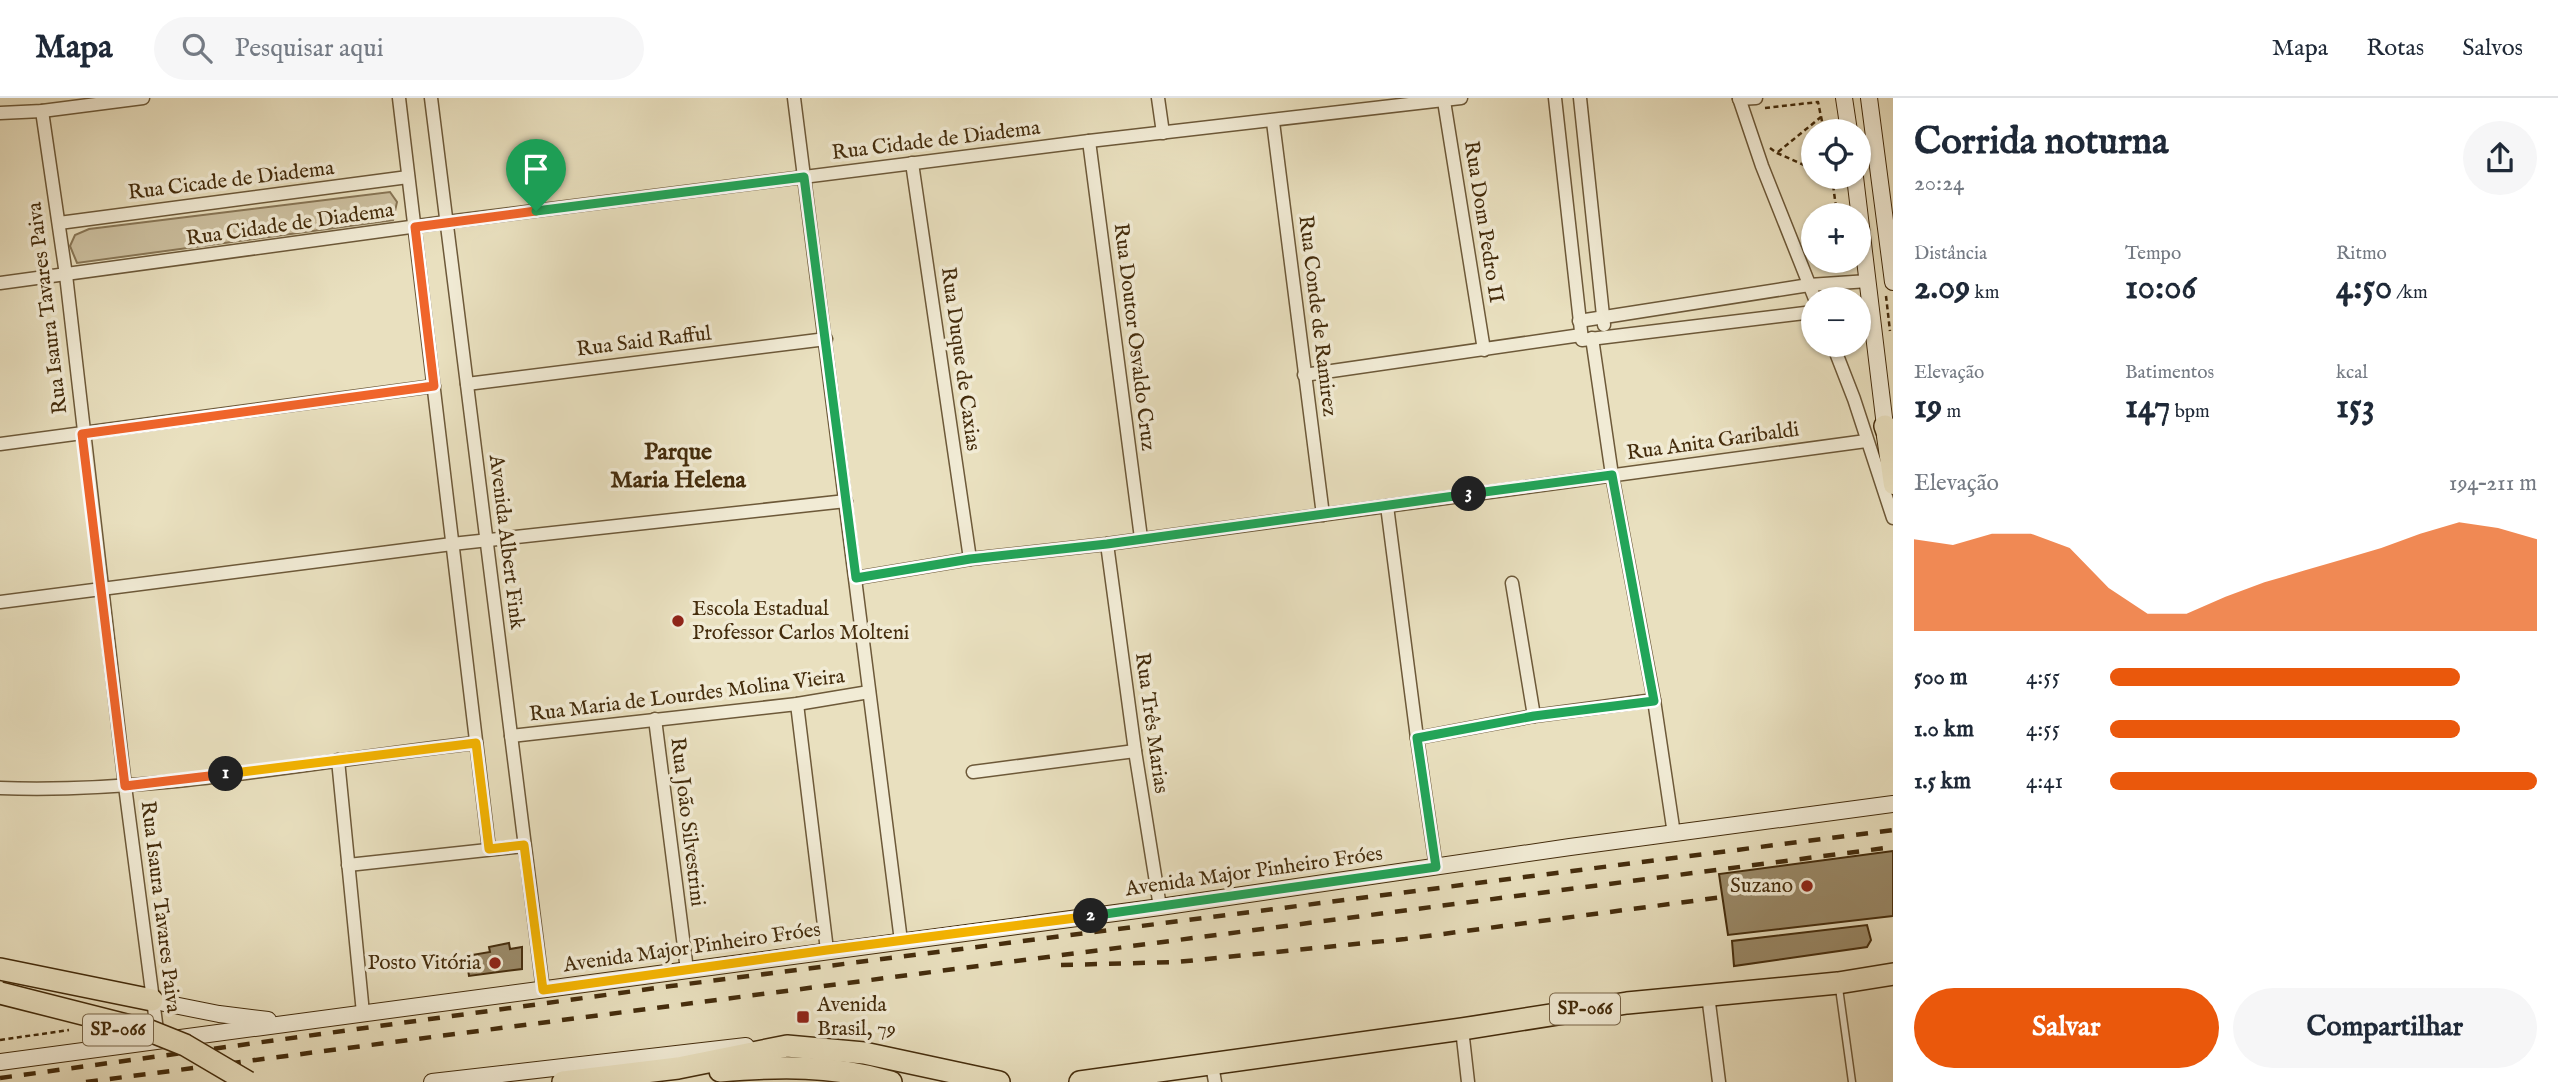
<!DOCTYPE html>
<html lang="pt">
<meta charset="utf-8">
<style>
body{margin:0;font-family:"IM FELL English",serif;background:#f6f6f7;color:#1f2937;height:100vh;display:flex;flex-direction:column;font-size:26px;white-space:nowrap}
*{box-sizing:border-box;margin:0}
p{font-size:23px;color:#747a83}
.icon{flex:none;width:38px;height:38px;fill:none;stroke:currentColor;stroke-width:2;stroke-linecap:round;stroke-linejoin:round}
.map{position:relative;flex:1;overflow:hidden}
.sheet{display:flex;flex-direction:column;background:#fff;width:665px}
.sheet>*{flex:none}
.fabs{position:absolute;left:1801px;top:21px;display:grid;gap:14px}
.fabs a{display:grid;place-items:center;width:70px;height:70px;border-radius:50%;background:#fff;box-shadow:0 2px 5px #0004;font-size:35px}
.pin{position:absolute;display:grid;place-items:center;width:60px;height:60px;color:#fff;margin:-72px -30px;border-radius:50% 50% 50% 0;rotate:-45deg;box-shadow:0 0 7px #0007}
.pin .icon{rotate:45deg}
.km{position:absolute;width:35px;height:35px;margin:-18px;border-radius:50%;background:#222;color:#fff;font-size:19px;line-height:35px;text-align:center}
.round{display:grid;place-items:center;flex:none;width:74px;height:74px;border-radius:37px;background:#f6f6f7}
.headline{display:flex;align-items:center;justify-content:space-between;height:119px;padding:0 21px}
h1{font-size:38px;font-weight:700;line-height:52px}
.metrics{display:grid;grid-template-columns:repeat(3,1fr);gap:10px;height:119px;padding:7px 21px}
.metrics div{display:grid;align-content:center}
.metrics b{font-size:35px;font-weight:700}
.metrics small{font-size:19px;font-weight:400}
.metrics p{font-size:19px}
.chart{height:196px;padding:14px 21px}
.chart p{display:flex;justify-content:space-between}
.chart svg{width:100%;height:126px;margin-top:7px;fill:#ea580c;opacity:.7}
.primary-button{display:flex;gap:14px;margin-top:auto;padding:14px 21px}
.primary-button a{flex:1;height:80px;border-radius:42px;background:#ea580c;color:#fff;font-size:28px;font-weight:700;line-height:80px;text-align:center}
.primary-button a+a{background:#f6f6f7;color:#1f2937}
ul{padding:0 21px;list-style:none;font-size:23px}
li{display:grid;grid-template-columns:112px 84px 1fr;align-items:center;height:52px}
li i{height:18px;border-radius:9px;background:#ea580c}
header{display:flex;align-items:center;gap:42px;box-sizing:border-box;height:98px;padding:0 35px;background:#fff;border-bottom:2px solid #e0e1e3}
header strong{font-size:33px}
nav{display:flex;gap:38px;margin-inline-start:auto;font-size:24px}
.search{width:490px;height:63px;background:#f6f6f7;display:flex;align-items:center;gap:18px;box-sizing:border-box;padding:0 24px;border-radius:38px;color:#747a83;font-size:26px}
main{display:flex;flex:1;min-height:0}
.map>svg:first-child{display:block}
</style>
<header>
<strong>Mapa</strong>
<div class="search"><svg class="icon" aria-label="search" viewBox="0 0 24 24"><circle cx="10" cy="10" r="6"/><path d="M15 15l6 6"/></svg>Pesquisar aqui</div>
<nav><a>Mapa</a><a>Rotas</a><a>Salvos</a></nav>
</header>
<main>
<div class="map">
<svg width="1893" height="984" viewBox="0 0 1893 984">
<rect width="100%" height="100%" fill="#e9e0bf"/>
<filter id="stains"><feTurbulence type="fractalNoise" baseFrequency=".00286" numOctaves="4"/><feColorMatrix values="0 0 0 0 .2 0 0 0 0 .09 0 0 0 0 .02 0 0 0 .5 -.17"/></filter>
<radialGradient id="worn" r=".72"><stop offset=".6" stop-color="#630" stop-opacity="0"/><stop offset="1" stop-color="#630" stop-opacity=".3"/></radialGradient>
<polygon fill="#cdc1a1" stroke="#887656" stroke-width="2" points="390,94 397,104 393,122 77,165 70,148 75,137 89,131"/>
<g fill="#9a8a69" stroke="#442c0c" stroke-width="2">
<polygon points="1893,753 1893,818 1728,837 1719,776"/>
<polygon points="1867,827 1871,842 1867,849 1734,868 1732,843"/>
<polygon points="509,845 510,851 522,849 522,871 469,878 466,858 490,854 489,849"/>
</g>
<g fill="none" stroke-linecap="round" stroke-linejoin="round">
<g stroke="#6d5939" stroke-width="9">
<polyline id="lane" points="1839,890 1852,984"/>
</g>
<g stroke="#6d5939" stroke-width="15">
<g id="street">
<polyline points="399,0 489,751"/>
<polyline points="431,0 543,892"/>
<polyline points="794,0 901,843"/>
<polyline points="1158,0 1163,35"/>
<polyline points="1555,0 1582,242 1813,214"/>
<polyline points="1580,0 1604,227"/>
<polyline points="1739,0 1762,68 1815,201"/>
<polyline points="1739,1 1756,0"/>
<polyline points="1444,3 1484,252"/>
<polyline points="42,13 66,177 125,688 158,940"/>
<polyline points="0,15 42,13 143,0"/>
<polyline points="1273,24 1323,417"/>
<polyline points="1089,43 1141,440"/>
<polyline points="912,65 970,461"/>
<polyline points="59,125 408,79"/>
<polyline points="0,185 447,124 1089,43 1461,0"/>
<polyline points="1579,223 1809,187 1868,183"/>
<polyline points="1592,240 1612,377 1654,602 1674,736"/>
<polyline points="1833,247 1854,301 1893,420"/>
<polyline points="1304,277 1581,237"/>
<polyline points="467,286 826,241"/>
<polyline points="0,346 434,288"/>
<polyline points="1387,408 1417,640 1436,769"/>
<polyline points="1107,446 1135,653 1160,809"/>
<polyline points="856,480 970,461 1107,446 1866,343"/>
<polyline points="1512,485 1534,618"/>
<polyline points="0,504 452,446 846,403"/>
<polyline points="797,606 827,852"/>
<polyline points="655,621 687,872"/>
<polyline points="511,638 797,606 869,594"/>
<polyline points="1417,640 1534,618 1654,602"/>
<polyline points="338,662 363,915"/>
<polyline points="973,674 1135,653"/>
<path d="M 0,690 C 158,696 319,662 476,645"/>
<polyline points="348,767 524,748"/>
<polyline points="1708,897 1719,984"/>
<polyline points="1462,931 1468,984"/>
<polyline points="1212,967 1215,984"/>
</g>
</g>
<g stroke="#442c0c" stroke-width="18">
<g id="secondary">
<polyline points="1844,0 1849,33"/>
<polyline points="1869,0 1893,184"/>
<polyline points="1855,79 1885,328"/>
<polyline points="164,905 219,916 268,922"/>
<polyline points="0,964 1160,809 1570,749 1893,706"/>
<polyline points="432,984 746,948"/>
</g>
</g>
<g stroke="#442c0c" stroke-width="20">
<polyline id="primary" points="1886,338 1893,387"/>
</g>
<g stroke="#442c0c" stroke-width="24">
<g id="highway">
<polyline points="1885,328 1893,351"/>
<polyline points="0,871 152,902"/>
<path d="M 720,973 C 780,968 832,967 891,984"/>
<polyline points="563,984 678,970 787,948 864,955 999,984"/>
<polyline points="1080,984 1462,931 1627,905 1838,885 1893,876"/>
</g>
</g>
<g stroke="#442c0c" stroke-width="2.5" stroke-dasharray="5 3.5" stroke-linecap="butt">
<polyline points="1765,10 1818,4 1824,33"/>
<polyline points="1770,50 1777,55 1813,71"/>
<polyline points="1778,54 1821,19"/>
<polyline points="1832,79 1837,117"/>
<polyline points="1886,198 1890,233"/>
<polyline points="0,942 69,932"/>
</g>
<use href="#lane" stroke="#f1ebd5" stroke-width="6"/>
<use href="#street" stroke="#f1ebd5" stroke-width="12"/>
<use href="#secondary" stroke="#f1ebd5" stroke-width="16"/>
<use href="#primary" stroke="#e9e0bf" stroke-width="18"/>
<use href="#highway" stroke="#e9e0bf" stroke-width="21"/>
<g stroke="#442c0c" stroke-width="4.5" stroke-dasharray="12 12" stroke-linecap="butt">
<polyline points="1061,867 1177,864 1405,841 1723,799"/>
<polyline points="0,980 671,888 1893,732"/>
<polyline points="86,984 1893,749"/>
</g>
<g stroke="#442c0c" stroke-width="24" stroke-linecap="butt">
<polyline id="highway-bridge" points="0,895 150,933 185,947 248,984"/>
</g>
<use href="#highway-bridge" stroke="#e9e0bf" stroke-width="21"/>
</g>
<g fill="none" stroke-linecap="round" stroke-linejoin="round">
<g stroke="#fff" stroke-width="14">
<polyline id="split-1" points="226,676 125,688 82,336 434,288 415,129 536,113"/>
</g>
<g stroke="#fff" stroke-width="14">
<polyline id="split-2" points="226,676 476,645 489,751 524,747 543,892 827,852 1091,818"/>
</g>
<g stroke="#fff" stroke-width="14">
<polyline id="split-3" points="1091,818 1436,769 1417,640 1534,618 1654,603 1612,377 1469,396"/>
</g>
<g stroke="#fff" stroke-width="14">
<polyline id="split-4" points="536,113 804,79 856,480 970,461 1107,446 1469,396"/>
</g>
<use href="#split-1" stroke="#f0652b" stroke-width="9"/>
<use href="#split-2" stroke="#f5b400" stroke-width="9"/>
<use href="#split-3" stroke="#22a559" stroke-width="9"/>
<use href="#split-4" stroke="#22a559" stroke-width="9"/>
</g>
<g fill="#8f2418" stroke="#f1ebd5" stroke-width="2.5">
<circle cx="678" cy="523" r="7"/>
<circle cx="1807" cy="788" r="7"/>
<circle cx="495" cy="865" r="7"/>
<rect x="796" y="912" width="14" height="14" rx="3.5"/>
</g>
<g text-anchor="middle" dominant-baseline="central" stroke-width="7" stroke-linejoin="round" paint-order="stroke">
<g fill="#f1ebd5" stroke="#786548" stroke-width="2">
<rect x="1550" y="895.5" width="70" height="31" rx="5"/>
<rect x="83" y="916.5" width="70" height="31" rx="5"/>
</g>
<g font-size="19" font-weight="bold" fill="#442c0c">
<text x="1585" y="911">SP-066</text>
<text x="118" y="932">SP-066</text>
</g>
<g font-size="21" fill="#442c0c" stroke="#f1ebd5">
<text transform="translate(936 43) rotate(-7)">Rua Cidade de Diadema</text>
<text transform="translate(231 83) rotate(-7)">Rua Cicade de Diadema</text>
<text transform="translate(1483 124) rotate(81)">Rua Dom Pedro II</text>
<text transform="translate(290 127) rotate(-8)">Rua Cidade de Diadema</text>
<text transform="translate(48 210) rotate(-97)">Rua Isaura Tavares Paiva</text>
<text transform="translate(1317 218) rotate(83)">Rua Conde de Ramirez</text>
<text transform="translate(1134 239) rotate(83)">Rua Doutor Osvaldo Cruz</text>
<text transform="translate(644 244) rotate(-7)">Rua Said Rafful</text>
<text transform="translate(960 261) rotate(82)">Rua Duque de Caxias</text>
<text transform="translate(1713 344) rotate(-8)">Rua Anita Garibaldi</text>
<text transform="translate(506 444) rotate(83)">Avenida Albert Fink</text>
<text transform="translate(687 598) rotate(-7)">Rua Maria de Lourdes Molina Vieira</text>
<text transform="translate(1151 625) rotate(82)">Rua Três Marias</text>
<text transform="translate(687 724) rotate(83)">Rua João Silvestrini</text>
<text transform="translate(1254 774) rotate(-8)">Avenida Major Pinheiro Fróes</text>
<text transform="translate(160 809) rotate(83)">Rua Isaura Tavares Paiva</text>
<text transform="translate(692 850) rotate(-8)">Avenida Major Pinheiro Fróes</text>
</g>
<g font-size="21" fill="#442c0c" stroke="#f1ebd5" text-anchor="start">
<text x="692" y="511">Escola Estadual<tspan x="692" dy="24">Professor Carlos Molteni</tspan></text>
<text x="1793" y="788" text-anchor="end">Suzano</text>
<text x="481" y="865" text-anchor="end">Posto Vitória</text>
<text x="817" y="907">Avenida<tspan x="817" dy="24">Brasil, 79</tspan></text>
</g>
<g font-size="24" font-weight="bold" fill="#442c0c" stroke="#f1ebd5">
<text x="678" y="354">Parque<tspan x="678" dy="28">Maria Helena</tspan></text>
</g>
</g>
<rect width="100%" height="100%" filter="url(#stains)"/>
<rect width="100%" height="100%" fill="url(#worn)"/>
</svg>
<div class="fabs">
<a><svg class="icon" aria-label="locate" viewBox="0 0 24 24"><circle cx="12" cy="12" r="6"/><path d="M12 2v4M12 18v4M2 12h4M18 12h4"/></svg></a>
<a>+</a>
<a>−</a>
</div>
<div class="pin" style="left:536px;top:113px;background:#1e9e55"><svg class="icon" aria-label="arrive" viewBox="0 0 24 24"><path d="M6 21V4h12l-3 4 3 4H6"/></svg></div>
<b class="km" style="left:226px;top:676px">1</b>
<b class="km" style="left:1091px;top:818px">2</b>
<b class="km" style="left:1469px;top:396px">3</b>
</div>
<section class="sheet">
<div class="headline"><div><h1>Corrida noturna</h1><p>20:24</p></div><a class="round"><svg class="icon" aria-label="share" viewBox="0 0 24 24"><path d="M12 15V3M7 8l5-5 5 5M5 13v7h14v-7"/></svg></a></div>
<div class="metrics">
<div><p>Distância</p><b>2.09<small> km</small></b></div>
<div><p>Tempo</p><b>10:06</b></div>
<div><p>Ritmo</p><b>4:50<small> /km</small></b></div>
</div>
<div class="metrics">
<div><p>Elevação</p><b>19<small> m</small></b></div>
<div><p>Batimentos</p><b>147<small> bpm</small></b></div>
<div><p>kcal</p><b>153</b></div>
</div>
<div class="chart"><p><span>Elevação</span>194–211 m</p>
<svg viewBox="0 0 160 44" preserveAspectRatio="none"><path d="M0 44V12L10 14L20 10L30 10L40 15L50 29L60 38L70 38L80 32L90 27L100 23L110 19L120 15L130 10L140 6L150 8L160 12V44z"/></svg>
</div>
<ul>
<li><b>500 m</b>4:55<i style="width:82%"></i></li>
<li><b>1.0 km</b>4:55<i style="width:82%"></i></li>
<li><b>1.5 km</b>4:41<i style="width:100%"></i></li>
</ul>
<div class="primary-button"><a>Salvar</a><a>Compartilhar</a></div>
</section>
</main>
